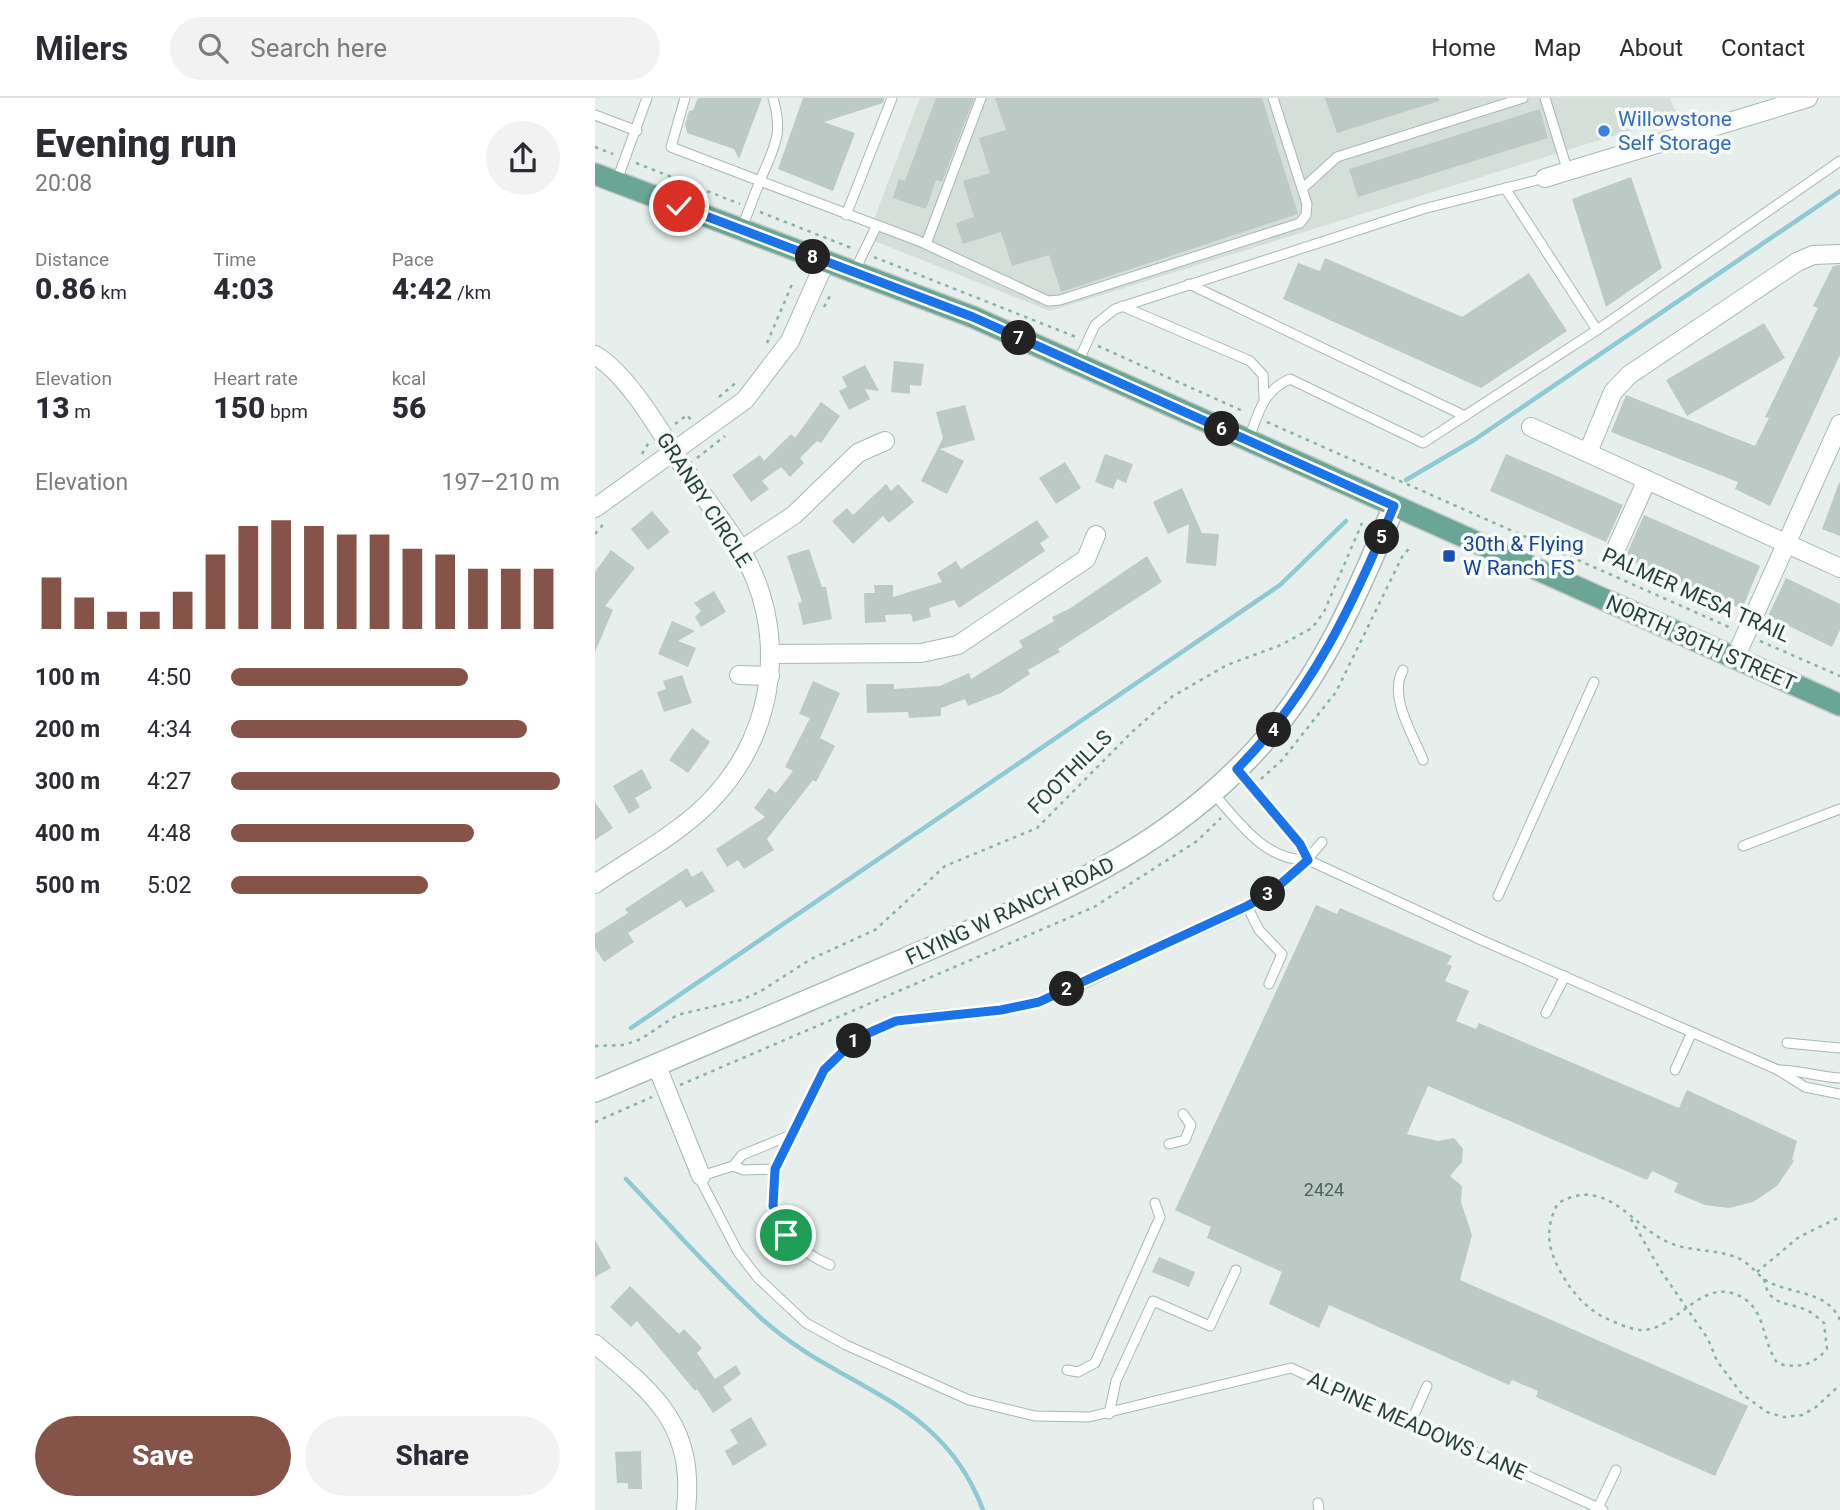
<!DOCTYPE html>
<meta charset="utf-8">
<style>
body{margin:0;font-family:Roboto,sans-serif;background:#f2f2f3;color:#2b2b33;height:100vh;display:flex;flex-direction:column;font-size:26px;white-space:nowrap}
*{box-sizing:border-box;margin:0}
p{font-size:23px;color:#7c7c81}
.icon{flex:none;width:38px;height:38px;fill:none;stroke:currentColor;stroke-width:2;stroke-linecap:round;stroke-linejoin:round}
.map{position:relative;flex:1;overflow:hidden}
.details{display:flex;flex-direction:column;background:#fff;width:595px}
.details>*{flex:none}
.pin{position:absolute;display:grid;place-items:center;width:60px;height:60px;color:#fff;margin:-30px;border:4px solid #fff;border-radius:50%;box-shadow:0 2px 7px #0007}
.km{position:absolute;width:35px;height:35px;margin:-18px;border-radius:50%;background:#222;color:#fff;font-size:19px;line-height:35px;text-align:center}
.round{display:grid;place-items:center;flex:none;width:74px;height:74px;border-radius:37px;background:#f2f2f3}
.overview{display:flex;align-items:center;justify-content:space-between;height:119px;padding:0 35px}
h1{font-size:38px;font-weight:800;line-height:52px}
.metrics{display:grid;grid-template-columns:repeat(3,1fr);gap:10px;height:119px;padding:7px 35px}
.metrics div{display:grid;align-content:center}
.metrics b{font-size:30px;font-weight:800}
.metrics small{font-size:19px;font-weight:400}
.metrics p{font-size:19px}
.chart{height:196px;padding:14px 35px}
.chart p{display:flex;justify-content:space-between}
.chart svg{width:100%;height:126px;margin-top:7px;stroke:#855347;stroke-width:6}
.primary-button{display:flex;gap:14px;margin-top:auto;padding:14px 35px}
.primary-button a{flex:1;height:80px;border-radius:42px;background:#855347;color:#fff;font-size:28px;font-weight:800;line-height:80px;text-align:center}
.primary-button a+a{background:#f2f2f3;color:#2b2b33}
ul{padding:0 35px;list-style:none;font-size:23px}
li{display:grid;grid-template-columns:112px 84px 1fr;align-items:center;height:52px}
li i{height:18px;border-radius:9px;background:#855347}
header{display:flex;align-items:center;gap:42px;box-sizing:border-box;height:98px;padding:0 35px;background:#fff;border-bottom:2px solid #e1e1e2}
header strong{font-size:33px}
nav{display:flex;gap:38px;margin-inline-start:auto;font-size:24px}
.search{width:490px;height:63px;background:#f2f2f3;display:flex;align-items:center;gap:18px;box-sizing:border-box;padding:0 24px;border-radius:38px;color:#7c7c81;font-size:26px}
main{display:flex;flex:1;min-height:0}
.map>svg:first-child{display:block}
</style>
<header>
<strong>Milers</strong>
<div class="search"><svg class="icon" aria-label="search" viewBox="0 0 24 24"><circle cx="10" cy="10" r="6"/><path d="M15 15l6 6"/></svg>Search here</div>
<nav><a>Home</a><a>Map</a><a>About</a><a>Contact</a></nav>
</header>
<main>
<section class="details">
<div class="overview"><div><h1>Evening run</h1><p>20:08</p></div><a class="round"><svg class="icon" aria-label="share" viewBox="0 0 24 24"><path d="M12 15V3M7 8l5-5 5 5M5 13v7h14v-7"/></svg></a></div>
<div class="metrics">
<div><p>Distance</p><b>0.86<small> km</small></b></div>
<div><p>Time</p><b>4:03</b></div>
<div><p>Pace</p><b>4:42<small> /km</small></b></div>
</div>
<div class="metrics">
<div><p>Elevation</p><b>13<small> m</small></b></div>
<div><p>Heart rate</p><b>150<small> bpm</small></b></div>
<div><p>kcal</p><b>56</b></div>
</div>
<div class="chart"><p><span>Elevation</span>197–210 m</p>
<svg viewBox="0 0 160 44" preserveAspectRatio="none"><path d="M5 44V26M15 44V33M25 44V38M35 44V38M45 44V31M55 44V18M65 44V8M75 44V6M85 44V8M95 44V11M105 44V11M115 44V16M125 44V18M135 44V23M145 44V23M155 44V23"/></svg>
</div>
<ul>
<li><b>100 m</b>4:50<i style="width:72%"></i></li>
<li><b>200 m</b>4:34<i style="width:90%"></i></li>
<li><b>300 m</b>4:27<i style="width:100%"></i></li>
<li><b>400 m</b>4:48<i style="width:74%"></i></li>
<li><b>500 m</b>5:02<i style="width:60%"></i></li>
</ul>
<div class="primary-button"><a>Save</a><a>Share</a></div>
</section>
<div class="map">
<svg width="1245" height="1412" viewBox="0 0 1245 1412">
<rect width="100%" height="100%" fill="#e6efeb"/>
<polygon fill="#d4dfda" points="325,0 1075,0 1082,18 455,213 272,140"/>
<g fill="none" stroke-linecap="round" stroke-linejoin="round">
<g stroke="#8ec9d4" stroke-width="4.5">
<polyline points="811,382 879,342 1245,93"/>
<polyline points="36,930 685,487 751,423"/>
<path d="M 31,1081 C 76,1128 120,1178 168,1222 C 246,1292 346,1299 388,1412"/>
</g>
</g>
<g fill="#bbcac4">
<polygon points="103,0 167,0 144,61 139,51 92,35 90,26 94,13 98,12"/>
<polygon points="208,0 289,0 288,5 229,24 260,35 238,93 183,71"/>
<polygon points="341,0 379,0 347,84 341,82 331,111 298,100 304,81 310,83"/>
<polygon points="400,0 667,0 703,116 466,194 454,157 417,168 406,134 368,146 361,125 379,119 368,83 395,75 384,40 411,32"/>
<polygon points="730,0 843,0 844,3 742,35"/>
<polygon points="945,11 953,40 763,99 754,71"/>
<polygon points="1036,79 1067,170 1011,209 977,101"/>
<polygon points="730,160 867,219 934,175 972,233 886,290 688,201 703,165 725,173"/>
<polygon points="1245,167 1245,257 1175,408 1140,391 1143,384 1016,334 1031,297 1160,348 1174,320 1170,319 1223,210 1218,208 1238,168"/>
<polygon points="1169,225 1190,260 1092,318 1071,282"/>
<polygon points="299,263 329,266 326,288 315,287 315,296 296,294"/>
<polygon points="270,267 284,293 270,291 275,301 254,312 244,293 252,289 247,279"/>
<polygon points="226,304 245,318 226,345 222,343 205,360 209,365 195,379 186,369 167,383 174,391 156,404 137,377 165,357 169,363 196,336 200,340"/>
<polygon points="370,307 380,342 345,351 369,363 352,396 326,383 348,340 341,314"/>
<polygon points="510,356 538,366 531,385 522,381 518,391 500,384"/>
<polygon points="911,356 1028,407 1011,444 895,393"/>
<polygon points="470,364 486,390 461,406 444,380"/>
<polygon points="1244,385 1245,385 1245,438 1227,431"/>
<polygon points="291,386 296,393 303,386 319,404 294,425 288,418 258,446 237,423 252,410 258,417"/>
<polygon points="587,390 607,435 624,436 621,468 591,465 594,426 573,436 558,404"/>
<polygon points="57,413 75,434 53,452 36,431"/>
<polygon points="1049,417 1165,468 1147,511 1030,460"/>
<polygon points="442,422 454,439 445,445 450,453 364,510 359,502 334,510 336,519 318,524 316,516 290,517 291,524 270,525 269,495 280,495 279,487 298,487 298,499 347,484 342,475 361,463 366,471"/>
<polygon points="214,451 227,489 231,489 237,521 208,527 203,505 207,504 192,458"/>
<polygon points="16,452 40,470 10,508 18,512 0,554 0,474"/>
<polygon points="552,458 567,484 463,551 465,554 433,572 435,576 406,595 373,608 370,601 346,610 346,618 314,620 313,614 272,615 271,586 299,586 299,591 345,588 374,575 376,581 428,549 424,543 459,523 457,519 474,511"/>
<polygon points="1191,480 1245,506 1245,532 1237,549 1173,518"/>
<polygon points="119,493 131,514 106,529 100,519 106,513 99,505"/>
<polygon points="77,523 100,533 83,543 101,550 93,569 63,556"/>
<polygon points="87,577 97,605 69,614 62,594 71,591 68,583"/>
<polygon points="218,583 245,595 225,640 240,648 221,684 218,682 172,741 179,752 149,771 143,762 132,769 121,751 170,719 159,710 174,690 181,695 198,673 190,669 215,620 204,616"/>
<polygon points="97,630 115,644 93,675 74,662"/>
<polygon points="47,671 57,690 40,700 45,709 34,716 18,688"/>
<polygon points="0,704 18,730 0,742"/>
<polygon points="92,770 97,779 107,773 120,793 91,810 86,802 33,835 39,844 9,864 0,850 0,836 33,815 30,811"/>
<polygon points="721,807 742,816 745,810 857,858 852,866 857,868 850,883 874,893 861,923 881,931 884,925 1084,1010 1092,992 1202,1043 1197,1062 1199,1063 1182,1088 1158,1104 1134,1110 1110,1107 1079,1094 1083,1085 1057,1073 1052,1082 833,988 812,1036 843,1043 859,1040 868,1051 867,1064 855,1078 867,1088 866,1104 877,1137 865,1182 1153,1308 1120,1378 941,1299 943,1293 917,1282 914,1287 734,1207 724,1230 674,1206 687,1174 612,1140 616,1129 580,1112"/>
<polygon points="0,1142 16,1170 0,1179"/>
<polygon points="564,1159 600,1174 594,1189 557,1174"/>
<polygon points="35,1188 84,1236 89,1231 107,1250 102,1255 120,1281 141,1267 146,1276 128,1289 137,1302 118,1315 102,1291 100,1293 42,1223 36,1229 15,1209"/>
<polygon points="156,1319 172,1347 138,1368 130,1353 143,1345 135,1332"/>
<polygon points="46,1353 47,1391 33,1391 33,1385 22,1385 20,1354"/>
</g>
<g fill="none" stroke-linecap="round" stroke-linejoin="round">
<g stroke="#a8b8b2" stroke-width="11">
<g id="lane">
<path d="M 90,0 L 76,49 L 165,83 C 179,48 189,38 178,0"/>
<polyline points="950,0 973,74"/>
<polyline points="0,17 42,33"/>
<polyline points="22,82 52,0"/>
<polyline points="910,90 1002,232"/>
<polyline points="707,91 742,59 928,0"/>
<polyline points="251,117 297,0"/>
<polyline points="146,132 165,83 324,143 453,203 465,202 705,125 711,117 712,106 678,0"/>
<polyline points="331,146 386,0"/>
<polyline points="259,174 281,129"/>
<polyline points="594,186 870,318"/>
<polyline points="527,208 655,263 668,277 669,300"/>
<polyline points="482,266 500,227 520,211 828,111 950,80"/>
<path d="M 653,343 C 663,317 667,293 695,281 L 828,345 L 1002,232 L 1245,63"/>
<path d="M 808,572 C 793,599 818,636 828,662"/>
<polyline points="643,672 704,746 713,762"/>
<path d="M 618,695 C 645,725 670,763 713,762 L 884,841 L 1183,972 L 1210,989 L 1245,996"/>
<polyline points="1148,748 1245,711"/>
<polyline points="903,798 999,584"/>
<polyline points="652,808 664,832 687,856 674,886"/>
<polyline points="951,915 970,878"/>
<polyline points="1192,945 1245,950"/>
<polyline points="1080,972 1097,934"/>
<path d="M 1183,972 C 1205,972 1223,979 1245,980"/>
<polyline points="196,1037 147,1057 138,1068 106,1078 107,1085 143,1154 163,1180 211,1225 251,1247 374,1302 440,1318 494,1319 696,1270 1008,1412"/>
<polyline points="574,1046 590,1042 596,1027 588,1016"/>
<polyline points="138,1068 149,1072 180,1071"/>
<path d="M 235,1167 C 196,1150 168,1118 180,1073 C 185,1054 197,1037 205,1020 C 220,988 233,960 263,940 C 308,910 372,919 423,909 C 469,900 513,873 555,853 C 594,835 638,820 674,796 C 695,781 711,764 727,744"/>
<polyline points="472,1272 483,1274 500,1265 565,1119 560,1105"/>
<polyline points="514,1316 521,1283 558,1203 615,1228 641,1172"/>
<polyline points="816,1324 832,1288"/>
<polyline points="723,1405 724,1412"/>
<polyline points="1003,1410 1021,1372"/>
</g>
</g>
<g stroke="#a8b8b2" stroke-width="20">
<g id="street">
<polyline points="950,80 1213,0"/>
<path d="M 0,257 C 37,279 72,346 97,382 C 113,405 132,428 146,452 C 193,531 182,631 120,698 C 88,734 39,759 0,786"/>
<polyline points="936,329 1245,470"/>
<polyline points="993,354 1018,294 1034,277 1202,164 1218,157 1245,156"/>
<polyline points="0,410 150,302 195,243 230,164"/>
<polyline points="146,452 199,417 263,355 290,343"/>
<polyline points="1019,455 1052,382"/>
<polyline points="176,556 326,555 363,547 491,461 501,437"/>
<polyline points="1140,560 1245,326"/>
<polyline points="144,577 175,578"/>
<polyline points="61,966 106,1078"/>
<path d="M 0,1246 C 60,1296 100,1327 91,1412"/>
</g>
</g>
<g stroke="#a4bbb3" stroke-width="24">
<path id="secondary" d="M 0,993 C 113,944 228,897 341,848 C 463,794 569,753 662,651 C 726,581 763,495 799,408"/>
</g>
<g stroke="#c2cac8" stroke-width="24">
<polyline id="primary" points="0,76 378,219 1245,607"/>
</g>
<g stroke="#86b3a5" stroke-width="2.5" stroke-dasharray="3.5 5" stroke-linecap="butt">
<polyline points="0,49 18,56"/>
<polyline points="41,65 145,106"/>
<polyline points="165,114 259,151"/>
<polyline points="279,159 481,239"/>
<polyline points="229,209 235,198"/>
<polyline points="172,245 198,184"/>
<polyline points="503,248 650,314"/>
<polyline points="124,299 143,283"/>
<polyline points="672,324 1136,530"/>
<polyline points="80,326 92,317 96,322"/>
<polyline points="47,356 54,344"/>
<polyline points="102,360 130,338"/>
<polyline points="0,436 11,423"/>
<polyline points="1165,543 1245,578"/>
<polyline points="666,681 687,662 741,594 808,457 817,448"/>
<polyline points="0,948 29,947 46,941 82,917 146,902 166,893 216,861 280,832 350,768 442,730 538,633 578,598 632,567 686,547 717,530 729,514 767,425"/>
<polyline points="85,987 499,809 602,743 626,720"/>
<polyline points="0,1024 57,999"/>
<polyline points="1036,1121 1066,1173 1113,1241 1122,1263 1147,1296 1172,1314 1188,1319 1207,1317 1221,1309 1245,1287"/>
<polyline points="1162,1174 1204,1139 1245,1119"/>
<path d="M 1169,1181 C 1174,1209 1191,1203 1211,1212 C 1217,1214 1224,1221 1229,1225 L 1232,1251 C 1217,1268 1204,1270 1183,1266 C 1165,1242 1173,1206 1137,1195 C 1103,1185 1078,1234 1045,1232 C 1034,1231 1020,1224 1010,1220 C 987,1208 972,1188 961,1165 C 951,1143 952,1126 963,1105 C 977,1098 989,1094 1004,1099 C 1031,1107 1048,1134 1075,1145 C 1096,1154 1122,1151 1143,1160 C 1155,1165 1162,1177 1172,1183 C 1197,1197 1232,1192 1245,1222"/>
</g>
<use href="#lane" stroke="#fff" stroke-width="9"/>
<use href="#street" stroke="#fff" stroke-width="18"/>
<use href="#secondary" stroke="#fff" stroke-width="21"/>
<use href="#primary" stroke="#6aa596" stroke-width="21"/>
</g>
<g fill="none" stroke-linecap="round" stroke-linejoin="round">
<g stroke="#fff" stroke-width="14">
<path id="route" d="M 84,108 L 378,219 L 799,408 C 759,505 716,596 642,671 L 705,746 L 713,762 L 674,796 L 652,808 L 444,904 L 406,912 L 301,923 L 262,940 L 229,972 L 180,1071 L 178,1108 L 191,1137"/>
</g>
<use href="#route" stroke="#1a73e8" stroke-width="9"/>
</g>
<circle fill="#3f7fe0" stroke="#f7fbf9" stroke-width="2.5" cx="1009" cy="33" r="7"/>
<rect fill="#1a4fb4" stroke="#f7fbf9" stroke-width="2.5" x="847" y="451" width="14" height="14" rx="3.5"/>
<g text-anchor="middle" dominant-baseline="central" stroke-width="7" stroke-linejoin="round" paint-order="stroke">
<g font-size="18" fill="#4a645c">
<text x="729" y="1091">2424</text>
</g>
<g font-size="21" fill="#366cbe" stroke="#f7fbf9" text-anchor="start">
<text x="1023" y="21">Willowstone<tspan x="1023" dy="24">Self Storage</tspan></text>
</g>
<g font-size="21" fill="#24423a" stroke="#f7fbf9">
<text transform="translate(109 402) rotate(57)">GRANBY CIRCLE</text>
<text transform="translate(1101 497) rotate(24)">PALMER MESA TRAIL</text>
<text transform="translate(1106 545) rotate(24)">NORTH 30TH STREET</text>
<text transform="translate(475 674) rotate(-45)">FOOTHILLS</text>
<text transform="translate(415 813) rotate(-25)">FLYING W RANCH ROAD</text>
<text transform="translate(822 1328) rotate(24)">ALPINE MEADOWS LANE</text>
</g>
<g font-size="21" fill="#164399" stroke="#f7fbf9" text-anchor="start">
<text x="868" y="446">30th &amp; Flying<tspan x="868" dy="24">W Ranch FS</tspan></text>
</g>
</g>
</svg>
<div class="pin" style="left:191px;top:1137px;background:#1e9e55"><svg class="icon" aria-label="arrive" viewBox="0 0 24 24"><path d="M6 21V4h12l-3 4 3 4H6"/></svg></div>
<div class="pin" style="left:84px;top:108px;background:#d93025"><svg class="icon" aria-label="check" viewBox="0 0 24 24"><path d="M5 12l5 5 9-10"/></svg></div>
<b class="km" style="left:259px;top:943px">1</b>
<b class="km" style="left:472px;top:891px">2</b>
<b class="km" style="left:673px;top:796px">3</b>
<b class="km" style="left:679px;top:632px">4</b>
<b class="km" style="left:787px;top:439px">5</b>
<b class="km" style="left:627px;top:331px">6</b>
<b class="km" style="left:424px;top:240px">7</b>
<b class="km" style="left:218px;top:159px">8</b>
</div>
</main>
